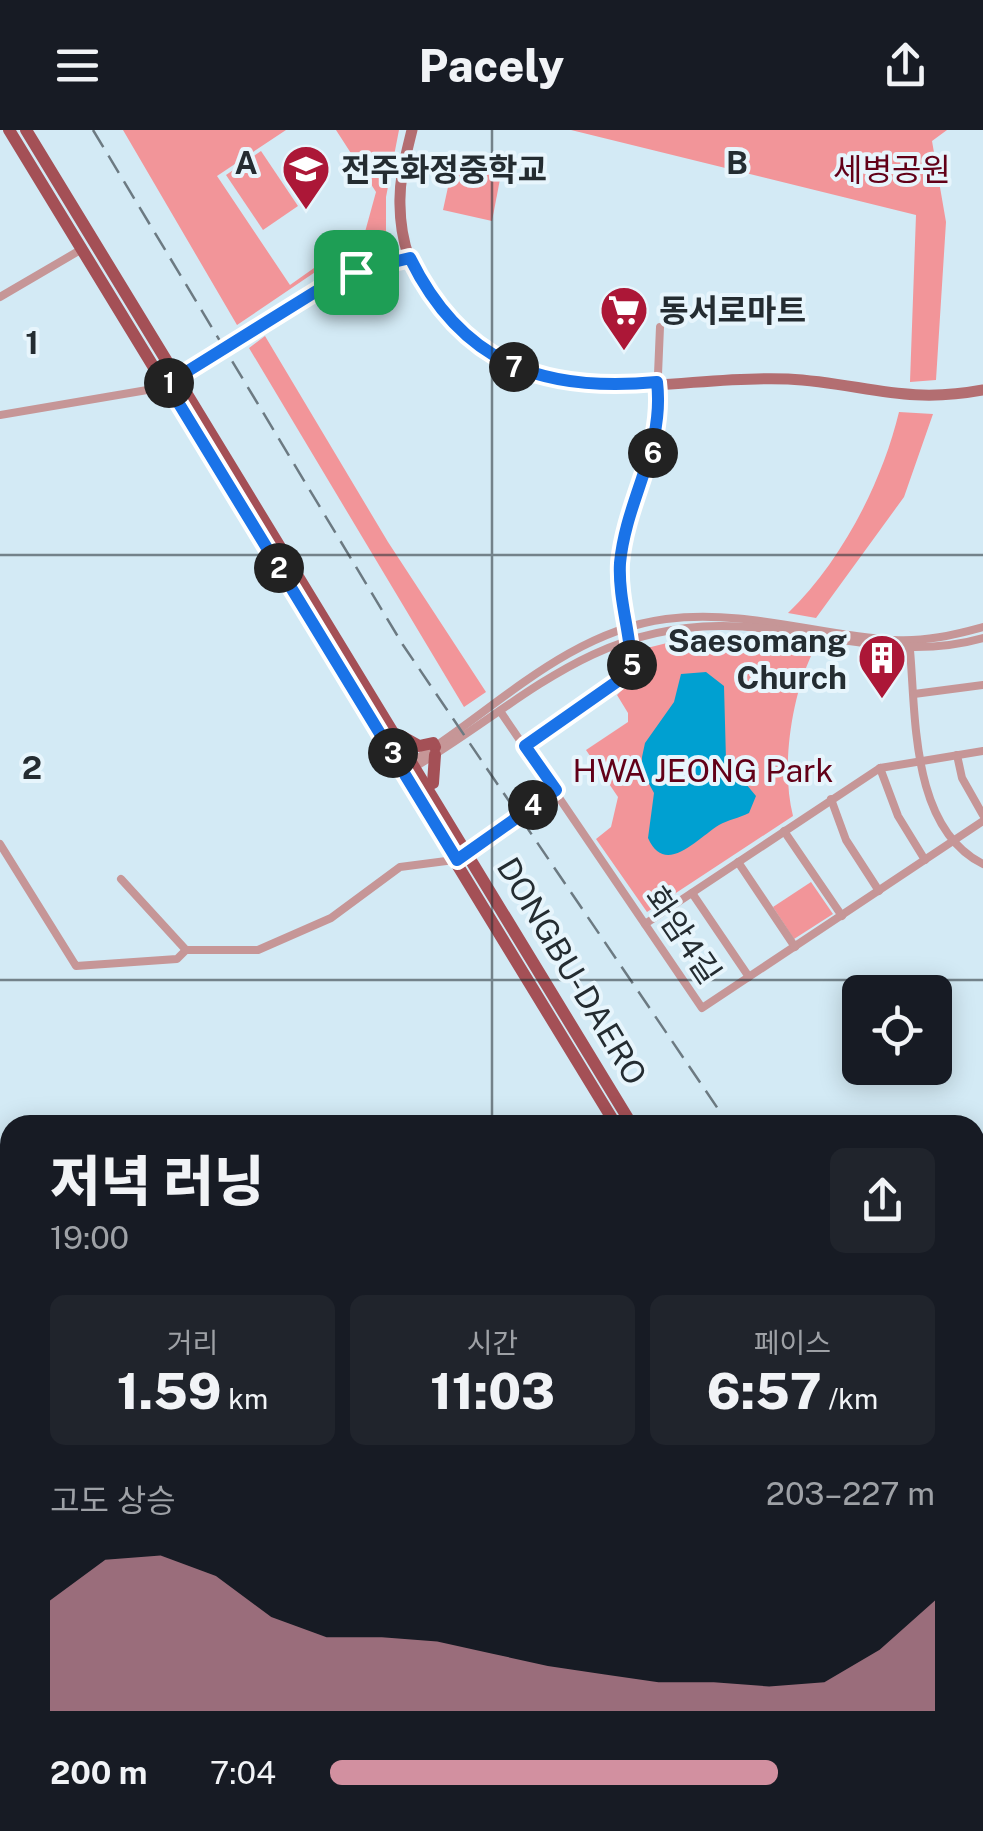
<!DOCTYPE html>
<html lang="ko">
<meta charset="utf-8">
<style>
body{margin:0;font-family:"Public Sans","Noto Sans KR",sans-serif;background:#20242c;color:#f1f3f6;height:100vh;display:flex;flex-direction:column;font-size:38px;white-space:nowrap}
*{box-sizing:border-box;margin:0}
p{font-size:32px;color:#9ea1a6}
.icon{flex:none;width:55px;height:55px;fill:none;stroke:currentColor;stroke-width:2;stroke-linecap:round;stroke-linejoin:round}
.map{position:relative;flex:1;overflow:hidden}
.side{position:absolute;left:0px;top:985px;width:985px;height:718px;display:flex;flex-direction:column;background:#171b24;border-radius:30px 30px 0 0;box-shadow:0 5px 25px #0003}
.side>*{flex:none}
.fabs{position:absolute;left:842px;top:845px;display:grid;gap:20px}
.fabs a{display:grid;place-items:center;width:110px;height:110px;border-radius:15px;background:#171b24;box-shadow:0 5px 25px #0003;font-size:50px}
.pin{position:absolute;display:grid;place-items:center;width:85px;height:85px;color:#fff;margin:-42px;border-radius:20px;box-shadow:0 5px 15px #0006}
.km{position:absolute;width:50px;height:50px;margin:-25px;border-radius:50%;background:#222;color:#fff;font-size:28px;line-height:50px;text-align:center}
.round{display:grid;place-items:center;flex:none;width:105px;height:105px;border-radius:15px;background:#20242c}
.headline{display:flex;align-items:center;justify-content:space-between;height:170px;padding:0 50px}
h1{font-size:55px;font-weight:800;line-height:75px}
.stats{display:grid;grid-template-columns:repeat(3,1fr);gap:15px;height:170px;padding:10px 50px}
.stats div{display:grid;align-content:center;border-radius:15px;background:#20242c;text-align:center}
.stats b{font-size:50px;font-weight:800}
.stats small{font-size:28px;font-weight:400}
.stats p{font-size:28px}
.chart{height:280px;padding:20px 50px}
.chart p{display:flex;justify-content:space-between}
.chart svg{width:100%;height:180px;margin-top:10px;fill:#d290a0;opacity:.7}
ul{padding:0 50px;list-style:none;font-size:32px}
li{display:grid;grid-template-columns:160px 120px 1fr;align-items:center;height:75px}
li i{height:25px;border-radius:12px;background:#d290a0}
header{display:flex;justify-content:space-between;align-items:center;height:130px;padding:0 50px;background:#171b24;font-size:45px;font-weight:800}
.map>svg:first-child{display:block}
</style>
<header><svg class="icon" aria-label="menu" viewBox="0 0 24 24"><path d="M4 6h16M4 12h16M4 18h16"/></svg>Pacely<svg class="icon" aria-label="share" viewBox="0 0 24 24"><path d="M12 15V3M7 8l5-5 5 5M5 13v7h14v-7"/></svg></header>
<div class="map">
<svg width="983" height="1701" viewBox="0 0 983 1701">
<rect width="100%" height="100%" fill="#d3eaf5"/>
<g fill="#f29599">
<polygon points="123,0 286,0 217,46 290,155 365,102 376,62 336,0 399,0 386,67 386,112 380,119 333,130 237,195"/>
<polygon points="571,0 947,0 932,11 946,92 936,250 910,252 916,85"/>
<polygon points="261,21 298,76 263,100 226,45"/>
<polygon points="453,34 501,44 492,91 443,80"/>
<polygon points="265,206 388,412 486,562 464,577 249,218"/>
<path d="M 899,282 L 933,284 L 904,367 L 816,488 L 788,483 C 841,432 882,353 899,282 Z"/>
<path d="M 732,507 L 807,519 L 811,526 C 791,570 781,639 793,686 L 647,782 L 596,709 L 611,697 L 618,667 L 586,620 L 628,592 L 628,583 L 617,565 L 638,544 L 639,520 L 675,511 Z"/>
<polygon points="811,752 833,784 794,809 773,777"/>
<polygon points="0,1375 10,1407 10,1553 0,1542"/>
<polygon points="87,1692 398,1692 398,1693 395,1701 83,1701"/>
</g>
<path fill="#00a0d1" d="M 706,542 L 724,556 L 726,630 L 756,666 L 749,683 C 739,688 728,690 719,695 C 698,708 665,747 648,708 L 654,663 L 642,641 L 642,627 L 645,613 L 674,572 L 681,544 Z"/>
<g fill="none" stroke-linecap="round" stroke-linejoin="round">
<polyline stroke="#00a0d1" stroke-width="2.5" points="975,1455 983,1449"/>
<g stroke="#c69697" stroke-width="8">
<polyline points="0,167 82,119"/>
<polyline points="0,285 159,258 344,145 411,128"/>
<path d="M 910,520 C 916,587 911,698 983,734"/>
<polyline points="914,564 983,555"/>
<polyline points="500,581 702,878 983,691"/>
<polyline points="525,616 631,541 621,431 655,315 660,197"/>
<polyline points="957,625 962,648 983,685"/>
<path d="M 410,633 C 493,582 566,502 666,489 C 744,479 817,505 893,510 C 924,512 954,505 983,497"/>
<path d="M 413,638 C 518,576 587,497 719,496 C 809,495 892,534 983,508"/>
<polyline points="880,638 898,686 925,730"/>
<polyline points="831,669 846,710 879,761"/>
<polyline points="784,701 842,786"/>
<polyline points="0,714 76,836 177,829 186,820"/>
<polyline points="467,724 555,660"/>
<polyline points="738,732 795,817"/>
<polyline points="121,749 186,820 258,820 331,788 400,737 454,730"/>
<polyline points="692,763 749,847"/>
<polyline points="645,794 880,638 983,621"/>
<polyline points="975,1015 983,1014"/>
<polyline points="975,1120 983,1118"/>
<polyline points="410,1701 413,1692"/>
</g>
<path stroke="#b36e71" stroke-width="11" d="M 412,0 C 406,25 399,49 400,75 C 401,186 506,252 606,256 C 666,258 727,246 788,249 C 863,253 903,275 983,260"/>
<g stroke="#a45056" stroke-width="12">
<polyline points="9,0 616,995"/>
<polyline points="26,0 632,995"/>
<polyline points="401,606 419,616 433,613 435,617"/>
<polyline points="427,656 433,653 435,625"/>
<polyline points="975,1600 983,1597"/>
<polyline points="975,1609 983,1607"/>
<polyline points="729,1692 730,1701"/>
<polyline points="748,1701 749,1692"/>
<polyline points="773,1701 783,1692"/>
</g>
<g stroke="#6c7a82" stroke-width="2.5" stroke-dasharray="20 10" stroke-linecap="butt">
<polyline points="93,0 403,515 729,995"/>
<polyline points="959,1701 959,1692"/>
</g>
</g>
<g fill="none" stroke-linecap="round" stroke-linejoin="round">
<g stroke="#fff" stroke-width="20">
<path id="route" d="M 410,128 C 462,234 543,263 657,252 C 665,318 626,369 620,433 C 618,469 631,504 632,541 L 525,616 L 556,660 L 457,730 L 167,254 L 344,144 Z"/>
</g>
<use href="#route" stroke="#1a73e8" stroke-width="12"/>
</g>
<path fill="none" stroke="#242c31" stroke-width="2.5" stroke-opacity="0.55" d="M 492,0 L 492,995M 0,425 L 983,425M 0,850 L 983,850M 0,1276 L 10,1276M 975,1276 L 983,1276M 492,1692 L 492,1701"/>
<defs>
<g id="school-pin" transform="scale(2.5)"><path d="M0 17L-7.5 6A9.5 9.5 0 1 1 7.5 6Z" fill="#ac1737" stroke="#e7f5fc"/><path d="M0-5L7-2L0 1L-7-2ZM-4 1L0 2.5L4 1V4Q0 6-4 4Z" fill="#fff"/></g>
<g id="supermarket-pin" transform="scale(2.5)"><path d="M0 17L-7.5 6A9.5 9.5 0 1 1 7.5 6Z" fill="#ac1737" stroke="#e7f5fc"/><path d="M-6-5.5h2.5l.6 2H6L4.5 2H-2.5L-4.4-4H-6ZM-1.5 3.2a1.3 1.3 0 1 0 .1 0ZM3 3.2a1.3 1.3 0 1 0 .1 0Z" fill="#fff"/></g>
<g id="building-pin" transform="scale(2.5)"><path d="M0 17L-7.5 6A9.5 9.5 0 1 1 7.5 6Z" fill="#ac1737" stroke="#e7f5fc"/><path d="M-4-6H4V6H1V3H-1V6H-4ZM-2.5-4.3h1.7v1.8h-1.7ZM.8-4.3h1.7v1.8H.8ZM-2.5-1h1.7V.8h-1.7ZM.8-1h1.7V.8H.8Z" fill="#fff"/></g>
</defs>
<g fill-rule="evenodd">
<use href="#school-pin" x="306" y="39"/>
<use href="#supermarket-pin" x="624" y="180"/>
<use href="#building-pin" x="882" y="528"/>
</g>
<g text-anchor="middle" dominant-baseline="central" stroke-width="8" stroke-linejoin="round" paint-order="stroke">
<g font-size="32" font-weight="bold" fill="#242c31" stroke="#e7f5fc" text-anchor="start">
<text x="341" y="39">전주화정중학교</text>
<text x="659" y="180">동서로마트</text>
<text x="847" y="510" text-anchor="end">Saesomang<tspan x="847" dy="37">Church</tspan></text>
</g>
<g font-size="32" fill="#620018" stroke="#e7f5fc">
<text x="892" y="39">세병공원</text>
<text x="703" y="640">HWA JEONG Park</text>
</g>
<g font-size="32" fill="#242c31" stroke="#e7f5fc">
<text transform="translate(683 805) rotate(56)">화암4길</text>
<text transform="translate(572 841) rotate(59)">DONGBU-DAERO</text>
</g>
</g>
<g font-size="32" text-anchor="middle" font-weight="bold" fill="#242c31" stroke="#e7f5fc" stroke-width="8" stroke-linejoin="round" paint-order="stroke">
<text x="246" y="44">A</text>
<text x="737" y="44">B</text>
<text x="32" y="224">1</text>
<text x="32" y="649">2</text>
</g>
</svg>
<div class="fabs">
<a><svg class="icon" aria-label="locate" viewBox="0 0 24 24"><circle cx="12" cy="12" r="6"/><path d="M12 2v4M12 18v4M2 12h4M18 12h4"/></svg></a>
</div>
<div class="pin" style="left:356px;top:142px;background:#1e9e55"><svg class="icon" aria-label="arrive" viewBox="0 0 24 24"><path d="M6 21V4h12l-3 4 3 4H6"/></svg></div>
<b class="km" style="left:169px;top:253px">1</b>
<b class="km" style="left:279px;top:438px">2</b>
<b class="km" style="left:393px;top:623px">3</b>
<b class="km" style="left:533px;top:675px">4</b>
<b class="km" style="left:632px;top:535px">5</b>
<b class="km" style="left:653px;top:323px">6</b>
<b class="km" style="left:514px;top:237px">7</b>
<section class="side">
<div class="headline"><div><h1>저녁 러닝</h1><p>19:00</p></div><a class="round"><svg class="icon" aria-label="share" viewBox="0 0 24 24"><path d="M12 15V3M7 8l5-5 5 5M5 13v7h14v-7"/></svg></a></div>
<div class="stats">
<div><p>거리</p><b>1.59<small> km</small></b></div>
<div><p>시간</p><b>11:03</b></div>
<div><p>페이스</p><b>6:57<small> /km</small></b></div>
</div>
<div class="chart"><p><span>고도 상승</span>203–227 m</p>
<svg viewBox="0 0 160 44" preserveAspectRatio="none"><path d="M0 44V17L10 7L20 6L30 11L40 21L50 26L60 26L70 27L80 30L90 33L100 35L110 37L120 37L130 38L140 37L150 29L160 17V44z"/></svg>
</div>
<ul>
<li><b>200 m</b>7:04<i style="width:74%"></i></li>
</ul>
</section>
</div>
